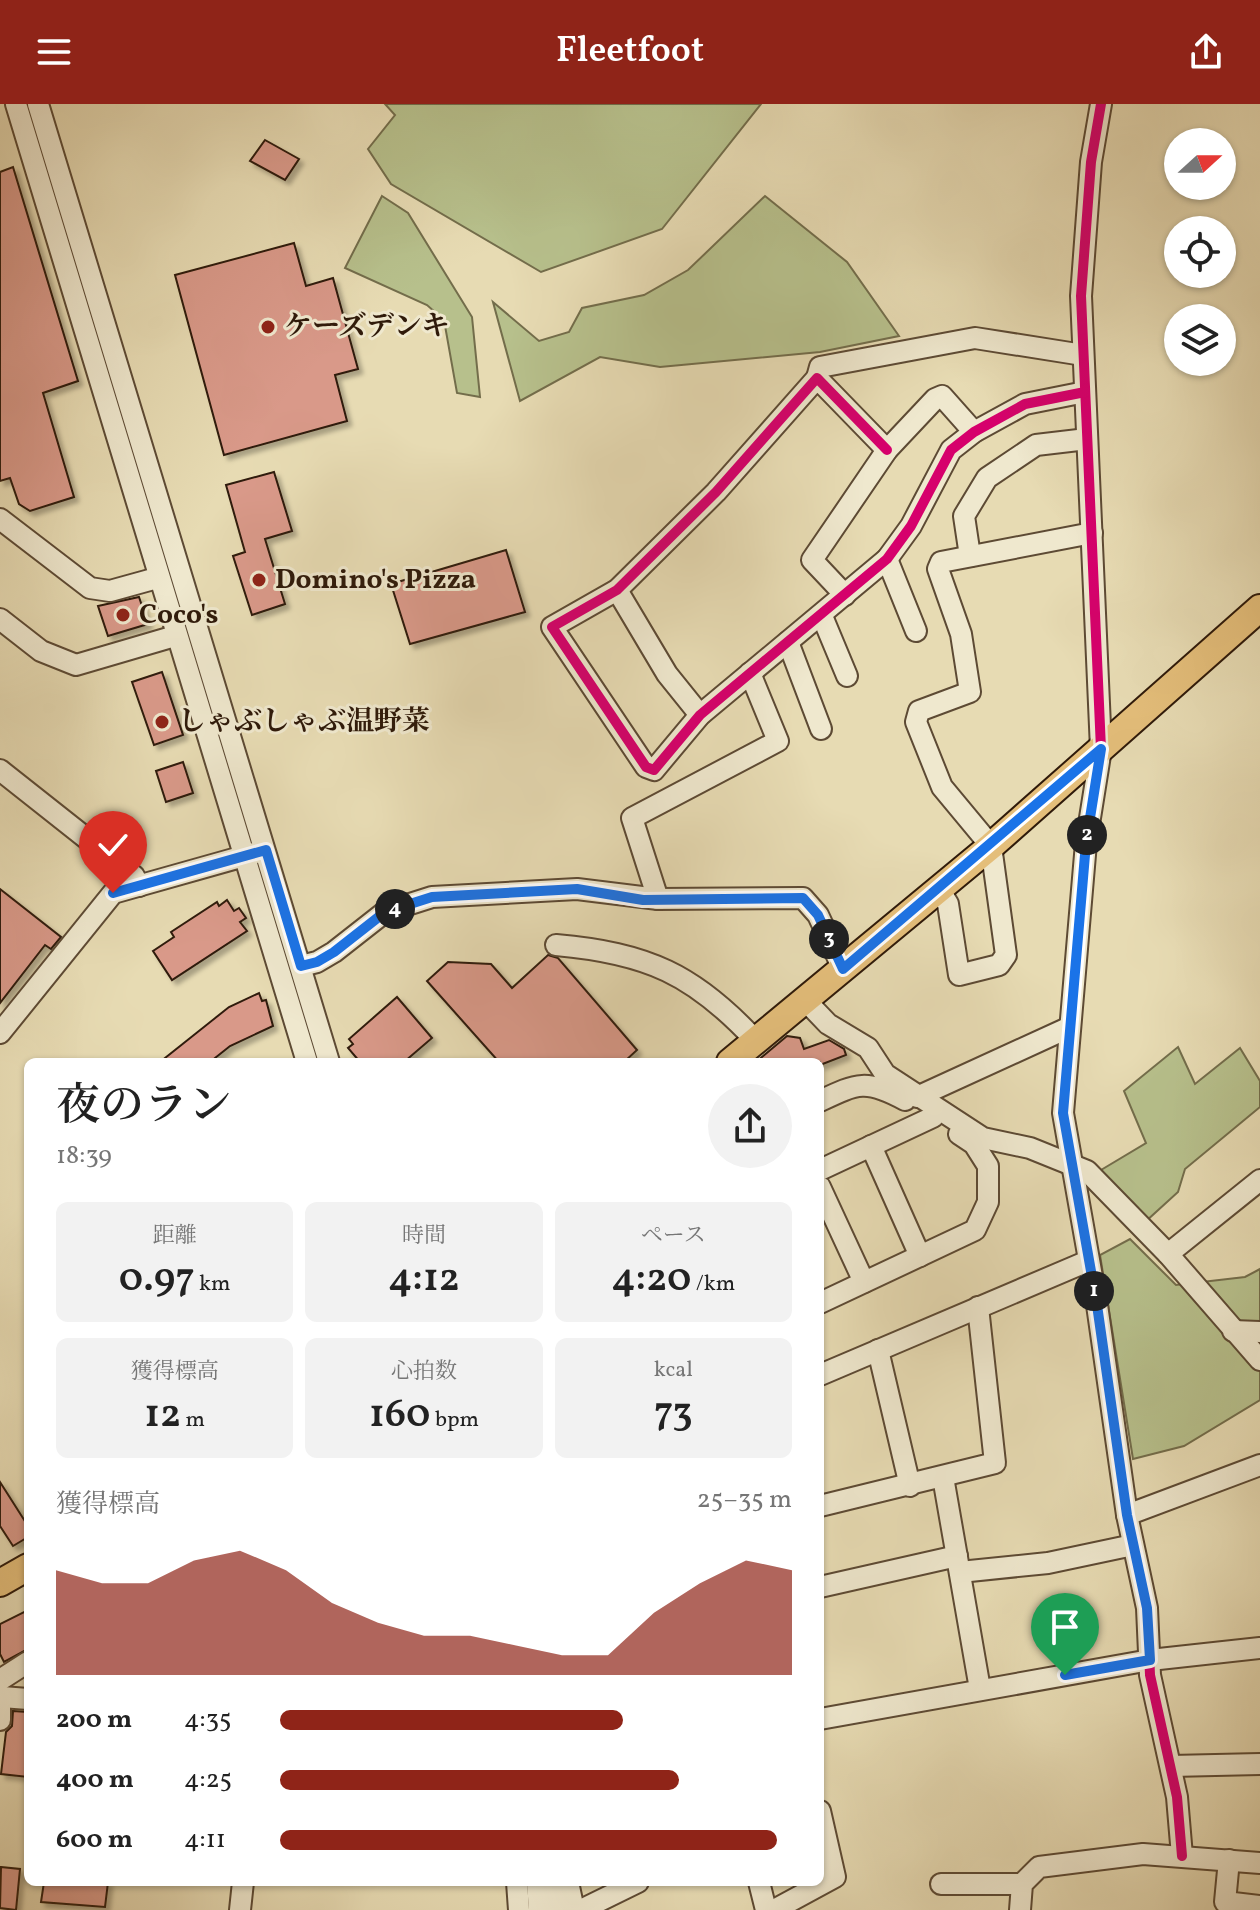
<!DOCTYPE html>
<html lang="ja">
<meta charset="utf-8">
<style>
body{margin:0;font-family:Vollkorn,"Noto Serif JP",serif;background:#f2f2f2;color:#222;height:100vh;display:flex;flex-direction:column;font-size:30px;white-space:nowrap}
*{box-sizing:border-box;margin:0}
p{font-size:26px;color:#767676}
.icon{flex:none;width:44px;height:44px;fill:none;stroke:currentColor;stroke-width:2;stroke-linecap:round;stroke-linejoin:round}
.map{position:relative;flex:1;overflow:hidden}
.details{position:absolute;left:24px;top:954px;width:800px;height:828px;display:flex;flex-direction:column;background:#fff;border-radius:12px;box-shadow:0 2px 6px #0004}
.details>*{flex:none}
.needle{width:52px;rotate:69deg}
.fabs{position:absolute;left:1164px;top:24px;display:grid;gap:16px}
.fabs a{display:grid;place-items:center;width:72px;height:72px;border-radius:50%;background:#fff;box-shadow:0 2px 6px #0004;font-size:40px}
.pin{position:absolute;display:grid;place-items:center;width:68px;height:68px;color:#fff;margin:-82px -34px;border-radius:50% 50% 50% 0;rotate:-45deg;box-shadow:0 0 8px #0007}
.pin .icon{rotate:45deg}
.km{position:absolute;width:40px;height:40px;margin:-20px;border-radius:50%;background:#222;color:#fff;font-size:22px;line-height:40px;text-align:center}
.round{display:grid;place-items:center;flex:none;width:84px;height:84px;border-radius:42px;background:#f2f2f2}
.headline{display:flex;align-items:center;justify-content:space-between;height:136px;padding:0 32px}
h1{font-size:44px;font-weight:600;line-height:60px}
.metrics{display:grid;grid-template-columns:repeat(3,1fr);gap:12px;height:136px;padding:8px 32px}
.metrics div{display:grid;align-content:center;border-radius:12px;background:#f2f2f2;text-align:center}
.metrics b{font-size:40px;font-weight:600}
.metrics small{font-size:22px;font-weight:400}
.metrics p{font-size:22px}
.chart{height:224px;padding:16px 32px}
.chart p{display:flex;justify-content:space-between}
.chart svg{width:100%;height:144px;margin-top:8px;fill:#8f2418;opacity:.7}
ul{padding:0 32px;list-style:none;font-size:26px}
li{display:grid;grid-template-columns:128px 96px 1fr;align-items:center;height:60px}
li i{height:20px;border-radius:10px;background:#8f2418}
header{display:flex;justify-content:space-between;align-items:center;height:104px;padding:0 32px;background:#8f2418;color:#fff;font-size:36px;font-weight:600}
.map>svg:first-child{display:block}
</style>
<header><svg class="icon" aria-label="menu" viewBox="0 0 24 24"><path d="M4 6h16M4 12h16M4 18h16"/></svg>Fleetfoot<svg class="icon" aria-label="share" viewBox="0 0 24 24"><path d="M12 15V3M7 8l5-5 5 5M5 13v7h14v-7"/></svg></header>
<div class="map">
<svg width="1260" height="1806" viewBox="0 0 1260 1806">
<defs>
<filter id="shadow"><feDropShadow dx="4.5" dy="4.5" stdDeviation="2" flood-color="#0004"/></filter>
</defs>
<rect width="100%" height="100%" fill="#e7dbb3"/>
<filter id="stains"><feTurbulence type="fractalNoise" baseFrequency=".0025" numOctaves="4"/><feColorMatrix values="0 0 0 0 .2 0 0 0 0 .09 0 0 0 0 .02 0 0 0 .5 -.17"/></filter>
<radialGradient id="worn" r=".72"><stop offset=".6" stop-color="#630" stop-opacity="0"/><stop offset="1" stop-color="#630" stop-opacity=".3"/></radialGradient>
<g fill="#b7c08c" stroke="#736d4b" stroke-width="2">
<polygon points="385,0 761,0 662,125 541,168 391,80 368,45 395,11"/>
<polygon points="382,92 408,109 472,213 480,293 457,289 444,216 427,201 345,164"/>
<polygon points="765,92 847,158 899,232 820,248 660,263 600,253 520,297 493,198 539,237 569,228 582,204 644,191 688,166"/>
<polygon points="1178,943 1195,980 1240,944 1260,977 1260,1003 1185,1065 1178,1088 1145,1118 1112,1084 1101,1066 1146,1039 1124,987"/>
<polygon points="1130,1135 1176,1181 1245,1173 1260,1165 1260,1296 1184,1342 1133,1355 1100,1151"/>
</g>
<g fill="#d99989" stroke="#2f1a0a" stroke-width="2" filter="url(#shadow)">
<polygon points="265,36 299,55 285,76 250,57"/>
<polygon points="13,63 78,277 43,289 74,393 30,407 19,400 10,374 0,377 0,68"/>
<polygon points="294,139 306,182 333,174 358,265 335,271 347,317 224,351 175,171"/>
<polygon points="274,368 292,427 265,435 285,500 252,511 233,452 245,448 226,381"/>
<polygon points="506,446 525,508 410,540 391,480"/>
<polygon points="139,493 148,520 108,532 98,502"/>
<polygon points="162,568 183,631 154,641 132,578"/>
<polygon points="183,658 193,689 166,698 156,667"/>
<polygon points="0,785 61,833 51,845 45,841 0,899"/>
<polygon points="227,796 234,807 239,804 246,814 240,818 247,827 172,876 153,847 174,833 171,828 217,798 219,802"/>
<polygon points="548,851 558,854 637,946 624,958 499,958 427,877 448,858 491,860 512,884"/>
<polygon points="259,889 262,897 266,896 273,922 230,942 210,958 160,958 229,903"/>
<polygon points="397,893 432,934 404,958 360,958 348,944 353,940 349,935"/>
<polygon points="787,932 800,934 804,945 829,936 844,945 846,951 820,961 820,958 756,958"/>
<polygon points="0,1378 28,1422 28,1433 13,1442 0,1422"/>
<polygon points="28,1506 28,1545 4,1558 0,1550 0,1520"/>
<polygon points="13,1607 28,1608 28,1673 1,1670 6,1628 12,1622"/>
<polygon points="1,1763 20,1765 16,1806 0,1804"/>
<polygon points="44,1778 108,1778 105,1803 41,1798"/>
</g>
<g fill="none" stroke-linecap="round" stroke-linejoin="round">
<g stroke="#5d4a34" stroke-width="24">
<g id="minor">
<polyline points="16,0 307,958"/>
<polyline points="38,0 329,958"/>
<polyline points="1101,0 1091,58 1081,192 1101,645 1086,739 1063,1009 1097,1201 1127,1411 1147,1504 1150,1571 1177,1693 1182,1752"/>
<polyline points="817,274 820,263 975,234 1083,251"/>
<polyline points="887,346 817,274 716,388 617,486 552,523 646,663 654,666 700,611 887,455 911,422 951,346 974,328 1025,300 1085,288"/>
<polyline points="0,415 90,484 110,487 157,474"/>
<polyline points="970,452 964,412 987,374 1036,341 1087,335"/>
<polyline points="887,455 916,527"/>
<polyline points="617,486 667,570 700,611"/>
<polyline points="845,491 812,456 887,346 935,295 942,292 974,328"/>
<polyline points="822,512 847,572"/>
<polyline points="0,515 41,547 76,561 175,532"/>
<polyline points="788,538 821,625"/>
<polyline points="750,569 778,637 632,714 658,795 803,794 818,811 843,865"/>
<polyline points="0,666 134,772 139,782"/>
<polyline points="939,785 948,800 959,871 999,861 1006,851 991,742 942,683 916,618 919,607 970,588 961,530 938,465 941,458 1092,429"/>
<path d="M 556,841 C 647,849 694,870 756,937"/>
<polyline points="301,862 317,858 334,848 385,808 432,793 577,785 658,795"/>
<polyline points="805,896 828,920 868,944 885,970 983,1034 1030,1044 1087,1067 1168,1150 1260,1256"/>
<polyline points="0,929 113,789 255,749"/>
<polyline points="917,993 1070,923"/>
<path d="M 820,997 C 858,979 866,975 905,996"/>
<polyline points="871,1042 920,1152"/>
<polyline points="820,1066 933,1013"/>
<polyline points="820,1083 864,1178"/>
<polyline points="1168,1150 1260,1076"/>
<polyline points="820,1199 975,1126 988,1098 988,1062 974,1040 959,1030"/>
<polyline points="1233,1227 1260,1228"/>
<polyline points="878,1246 910,1382"/>
<polyline points="820,1271 1088,1157"/>
<polyline points="943,1373 980,1585"/>
<polyline points="820,1402 995,1359 978,1203"/>
<polyline points="1127,1411 1260,1361"/>
<polyline points="960,1468 1048,1459 1133,1441"/>
<polyline points="820,1483 957,1452"/>
<polyline points="0,1576 28,1558"/>
<polyline points="0,1591 0,1616"/>
<polyline points="2,1593 28,1595"/>
<polyline points="820,1615 1150,1556 1260,1544"/>
<polyline points="1171,1662 1260,1660"/>
<polyline points="1229,1756 1225,1798 1260,1802"/>
<polyline points="517,1778 519,1806"/>
<polyline points="537,1778 539,1806"/>
<polyline points="553,1778 555,1806"/>
<polyline points="568,1778 574,1806"/>
<polyline points="759,1778 766,1806"/>
<polyline points="941,1780 1022,1780"/>
<polyline points="240,1806 243,1778"/>
<polyline points="581,1806 638,1778"/>
<polyline points="774,1806 835,1773 820,1707"/>
<polyline points="1020,1806 1022,1780 1039,1763 1143,1750 1260,1759"/>
</g>
</g>
<g stroke="#2f1a0a" stroke-width="30">
<g id="major">
<polyline points="730,958 991,742 1260,504"/>
<polyline points="0,1479 28,1463"/>
</g>
</g>
<use href="#minor" stroke="#efe8ce" stroke-width="20"/>
<use href="#major" stroke="#e4be7a" stroke-width="26"/>
<g stroke="#efe8ce" stroke-width="15">
<g id="cycleway">
<polyline points="1101,0 1091,58 1081,192 1101,645 1086,739 1063,1009 1097,1201 1127,1411 1147,1504 1150,1571 1177,1693 1182,1752"/>
<polyline points="887,346 817,274 716,388 617,486 552,523 646,663 654,666 700,611 887,455 911,422 951,346 974,328 1025,300 1085,288"/>
</g>
</g>
<use href="#cycleway" stroke="#d6006c" stroke-width="10"/>
</g>
<g fill="none" stroke-linecap="round" stroke-linejoin="round">
<g stroke="#fff" stroke-width="16">
<polyline id="route" points="113,789 266,746 301,862 317,858 334,848 385,808 432,793 577,785 643,796 803,794 818,811 843,865 1101,645 1086,739 1063,1009 1097,1201 1127,1411 1147,1504 1150,1556 1065,1571"/>
</g>
<use href="#route" stroke="#1a73e8" stroke-width="10"/>
</g>
<g fill="#8f2418" stroke="#efe8ce" stroke-width="3">
<circle cx="268" cy="223" r="8"/>
<circle cx="259" cy="476" r="8"/>
<circle cx="123" cy="511" r="8"/>
<circle cx="162" cy="618" r="8"/>
</g>
<g text-anchor="middle" dominant-baseline="central" stroke-width="6" stroke-linejoin="round" paint-order="stroke">
<g font-size="28" font-weight="bold" fill="#2f1a0a" stroke="#efe8ce" text-anchor="start">
<text x="284" y="223">ケーズデンキ</text>
<text x="275" y="476">Domino's Pizza</text>
<text x="139" y="511">Coco's</text>
<text x="178" y="618">しゃぶしゃぶ温野菜</text>
</g>
</g>
<rect width="100%" height="100%" filter="url(#stains)"/>
<rect width="100%" height="100%" fill="url(#worn)"/>
</svg>
<div class="fabs">
<a><svg class="needle" viewBox="-14 -14 28 28"><path d="M0-13l5 13h-10z" fill="#e53935"/><path d="M0 13l5-13h-10z" fill="#767676"/></svg></a>
<a><svg class="icon" aria-label="locate" viewBox="0 0 24 24"><circle cx="12" cy="12" r="6"/><path d="M12 2v4M12 18v4M2 12h4M18 12h4"/></svg></a>
<a><svg class="icon" aria-label="layers" viewBox="0 0 24 24"><path d="M12 4l9 5-9 5-9-5zM3 14l9 5 9-5"/></svg></a>
</div>
<div class="pin" style="left:1065px;top:1571px;background:#1e9e55"><svg class="icon" aria-label="arrive" viewBox="0 0 24 24"><path d="M6 21V4h12l-3 4 3 4H6"/></svg></div>
<div class="pin" style="left:113px;top:789px;background:#d93025"><svg class="icon" aria-label="check" viewBox="0 0 24 24"><path d="M5 12l5 5 9-10"/></svg></div>
<b class="km" style="left:1094px;top:1187px">1</b>
<b class="km" style="left:1087px;top:731px">2</b>
<b class="km" style="left:829px;top:835px">3</b>
<b class="km" style="left:395px;top:805px">4</b>
<section class="details">
<div class="headline"><div><h1>夜のラン</h1><p>18:39</p></div><a class="round"><svg class="icon" aria-label="share" viewBox="0 0 24 24"><path d="M12 15V3M7 8l5-5 5 5M5 13v7h14v-7"/></svg></a></div>
<div class="metrics">
<div><p>距離</p><b>0.97<small> km</small></b></div>
<div><p>時間</p><b>4:12</b></div>
<div><p>ペース</p><b>4:20<small> /km</small></b></div>
</div>
<div class="metrics">
<div><p>獲得標高</p><b>12<small> m</small></b></div>
<div><p>心拍数</p><b>160<small> bpm</small></b></div>
<div><p>kcal</p><b>73</b></div>
</div>
<div class="chart"><p><span>獲得標高</span>25–35 m</p>
<svg viewBox="0 0 160 44" preserveAspectRatio="none"><path d="M0 44V12L10 16L20 16L30 9L40 6L50 12L60 22L70 28L80 32L90 32L100 35L110 38L120 38L130 25L140 16L150 9L160 12V44z"/></svg>
</div>
<ul>
<li><b>200 m</b>4:35<i style="width:67%"></i></li>
<li><b>400 m</b>4:25<i style="width:78%"></i></li>
<li><b>600 m</b>4:11<i style="width:97%"></i></li>
</ul>
</section>
</div>
